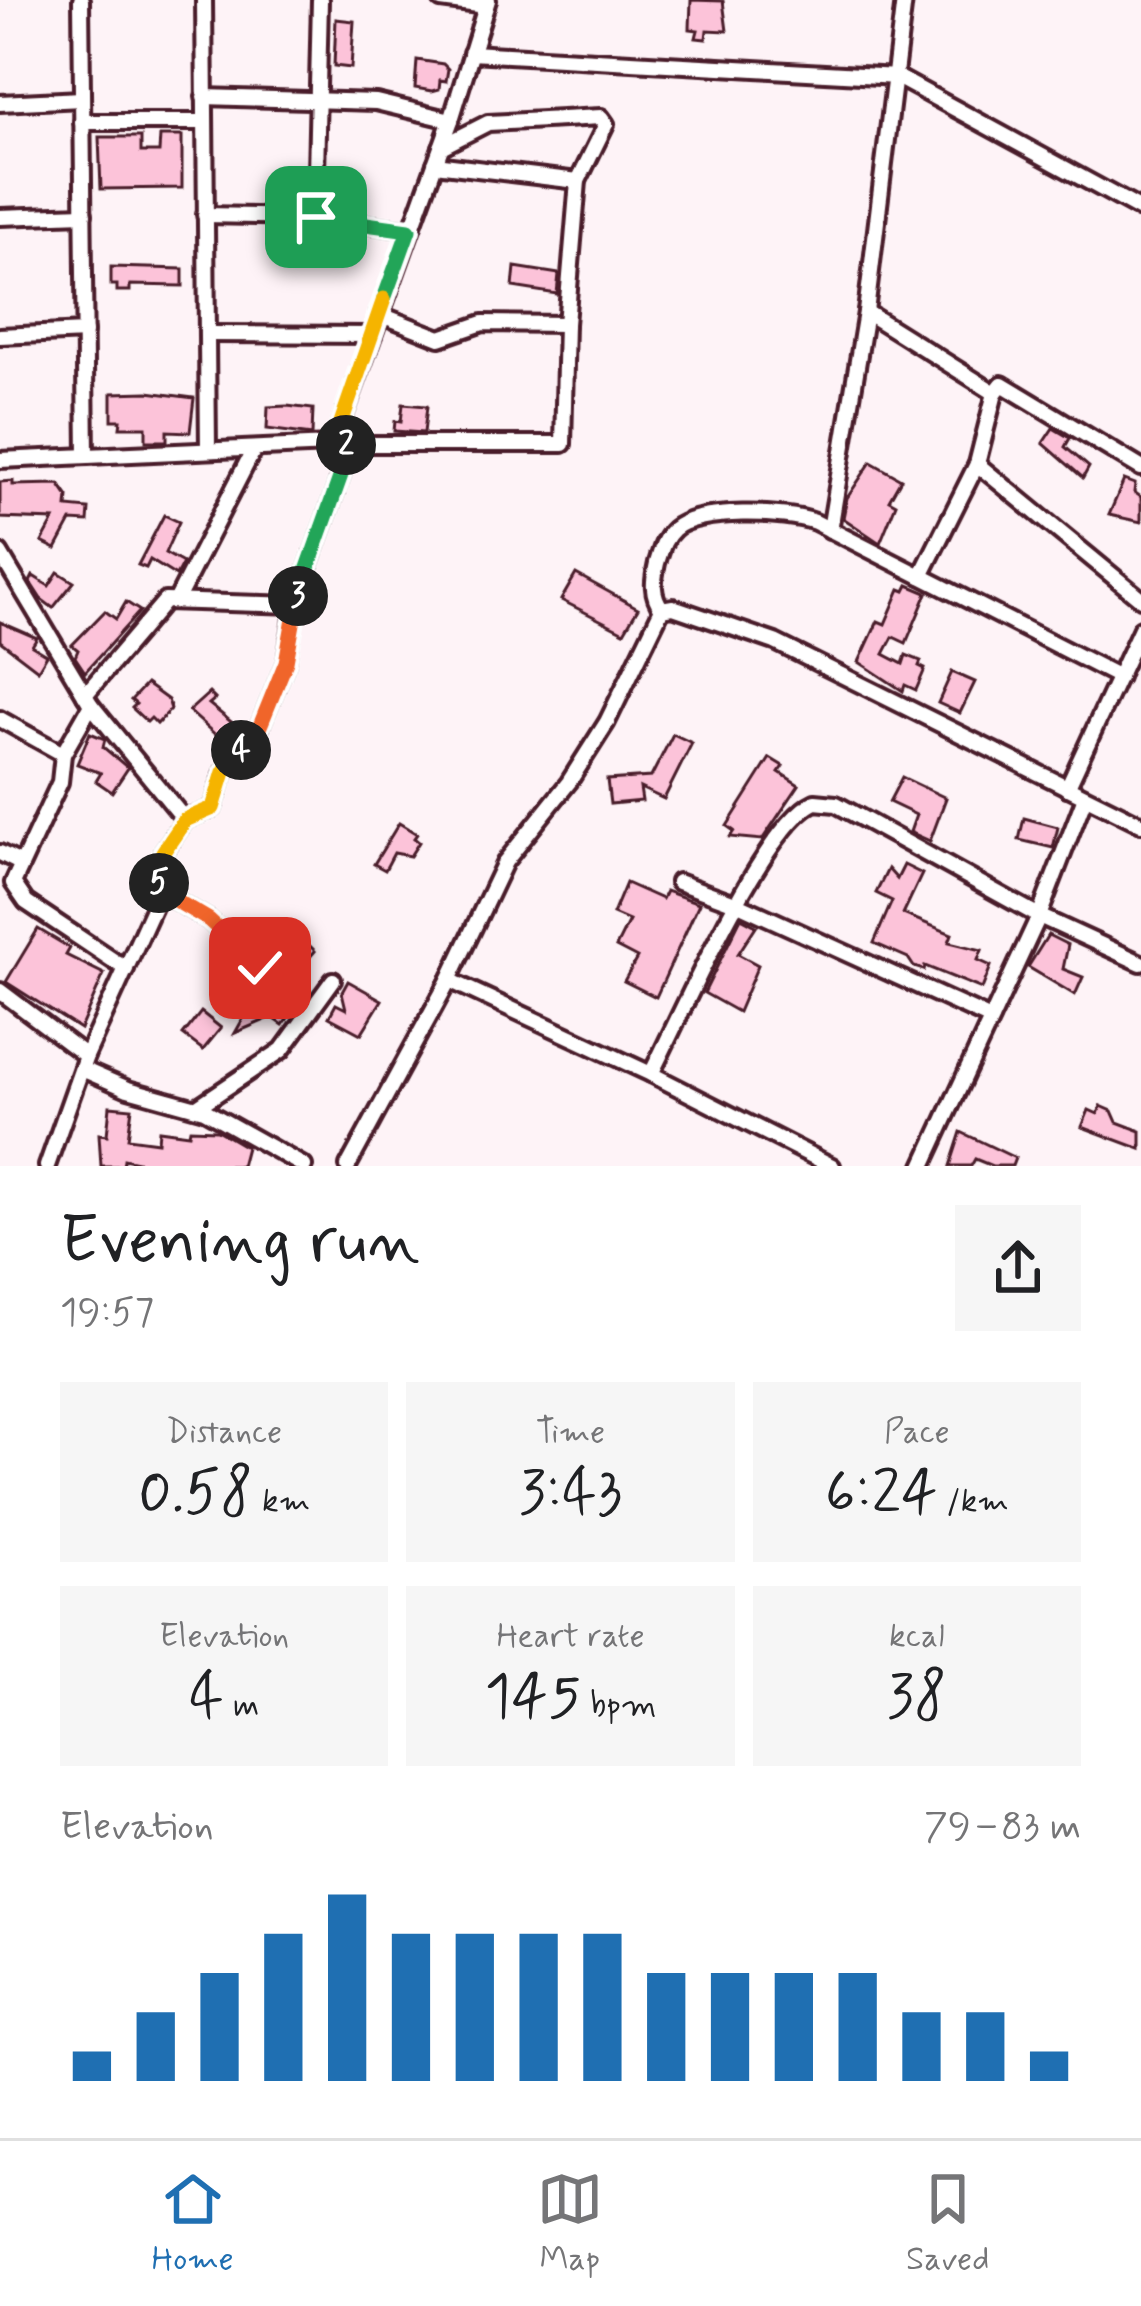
<!DOCTYPE html>
<meta charset="utf-8">
<style>
body{margin:0;font-family:Mynerve,sans-serif;background:#f6f6f6;color:#202124;height:100vh;display:flex;flex-direction:column;font-size:45px;white-space:nowrap}
*{box-sizing:border-box;margin:0}
p{font-size:39px;color:#757577}
.icon{flex:none;width:66px;height:66px;fill:none;stroke:currentColor;stroke-width:2;stroke-linecap:round;stroke-linejoin:round}
.map{position:relative;height:1166px;overflow:hidden}
.details{display:flex;flex-direction:column;background:#fff;flex:1}
.details>*{flex:none}
.pin{position:absolute;display:grid;place-items:center;width:102px;height:102px;color:#fff;margin:-51px;border-radius:24px;box-shadow:0 6px 18px #0006}
.km{position:absolute;width:60px;height:60px;margin:-30px;border-radius:50%;background:#222;color:#fff;font-size:33px;line-height:60px;text-align:center}
.round{display:grid;place-items:center;flex:none;width:126px;height:126px;border-radius:0px;background:#f6f6f6}
.overview{display:flex;align-items:center;justify-content:space-between;height:204px;padding:0 60px}
h1{font-size:66px;font-weight:600;line-height:90px}
.figures{display:grid;grid-template-columns:repeat(3,1fr);gap:18px;height:204px;padding:12px 60px}
.figures div{display:grid;align-content:center;border-radius:0px;background:#f6f6f6;text-align:center}
.figures b{font-size:60px;font-weight:600}
.figures small{font-size:33px;font-weight:400}
.figures p{font-size:33px}
.chart{height:336px;padding:24px 60px}
.chart p{display:flex;justify-content:space-between}
.chart svg{width:100%;height:216px;margin-top:12px;stroke:#1f6fb2;stroke-width:6}
.tabs{display:flex;justify-content:space-around;align-items:center;height:168px;border-top:3px solid #e0e0e0;background:#fff;font-size:33px;color:#757577}
.tabs a{display:grid;justify-items:center;gap:6px}
.tabs .current{color:#1f6fb2}
.map>svg:first-child{display:block}
</style>
<div class="map">
<svg width="1141" height="1166" viewBox="0 0 1141 1166">
<rect width="100%" height="100%" fill="#fef3f7"/>
<filter id="ink" filterUnits="userSpaceOnUse"><feTurbulence type="fractalNoise" baseFrequency=".00833" numOctaves="2"/><feDisplacementMap in="SourceGraphic" scale="24" xChannelSelector="R" yChannelSelector="G"/><feConvolveMatrix kernelMatrix="1 2 1 2 8 2 1 2 1" color-interpolation-filters="sRGB"/></filter>
<g filter="url(#ink)">
<g fill="#fcc3d9" stroke="#4a1f2b" stroke-width="3">
<polygon points="691,0 723,1 727,31 707,30 706,39 696,38 698,30 690,29"/>
<polygon points="336,19 354,21 351,68 334,66"/>
<polygon points="417,60 443,64 448,69 446,81 440,80 439,89 432,91 415,88"/>
<polygon points="160,136 182,136 182,188 101,189 99,137 141,137 141,152 159,152"/>
<polygon points="111,267 183,269 183,286 130,285 130,291 117,291 117,285 111,285"/>
<polygon points="515,267 559,274 557,294 513,287"/>
<polygon points="148,392 194,398 190,432 167,431 167,441 146,441 146,427 120,427 121,420 112,420 112,393"/>
<polygon points="403,404 427,406 424,433 394,431 395,421 401,422"/>
<polygon points="287,406 313,409 312,435 267,429 268,407"/>
<polygon points="1053,428 1070,438 1065,447 1089,467 1083,478 1043,443"/>
<polygon points="871,462 901,479 889,500 896,504 880,543 843,518 847,498"/>
<polygon points="1124,480 1135,484 1134,492 1141,497 1141,522 1109,515"/>
<polygon points="13,481 13,485 59,484 68,497 67,507 89,509 88,522 71,521 56,549 42,542 54,520 0,518 0,482"/>
<polygon points="164,515 179,522 165,553 183,563 176,576 150,560 146,568 138,565"/>
<polygon points="58,572 74,582 53,608 41,599 30,582 33,576 49,586"/>
<polygon points="576,574 638,608 624,632 561,600"/>
<polygon points="908,585 927,593 906,643 893,637 884,654 903,664 906,655 921,661 919,666 925,669 916,690 905,685 903,691 859,662 878,621 885,624 900,589 905,591"/>
<polygon points="126,602 140,611 85,672 75,657 78,650 72,645 105,611 116,619"/>
<polygon points="0,622 37,638 32,646 47,655 38,670 0,641"/>
<polygon points="952,672 975,682 960,713 938,703"/>
<polygon points="146,684 168,700 171,709 157,724 151,718 147,722 132,708 136,704 131,700"/>
<polygon points="209,693 215,699 209,704 240,729 228,746 189,711"/>
<polygon points="90,733 105,739 103,747 128,768 112,792 96,781 101,773 77,764"/>
<polygon points="673,734 692,743 664,799 640,788 642,801 610,804 607,780 651,777"/>
<polygon points="770,758 783,766 779,772 799,785 762,840 730,837 734,831 727,826"/>
<polygon points="902,777 946,798 930,841 910,832 916,815 889,802"/>
<polygon points="1024,818 1058,827 1053,848 1019,840"/>
<polygon points="399,823 417,834 414,838 419,842 410,856 394,853 385,870 374,864"/>
<polygon points="904,865 922,874 903,914 952,934 949,942 982,950 978,960 991,966 982,989 925,966 924,970 914,967 908,958 874,943 892,901 876,893 888,869 897,879"/>
<polygon points="626,883 662,899 666,891 699,903 656,997 624,981 637,958 616,947 629,921 613,914"/>
<polygon points="741,918 756,926 738,954 758,965 738,1012 704,993"/>
<polygon points="38,929 70,948 66,955 104,974 80,1029 6,982"/>
<polygon points="1048,935 1068,945 1063,969 1083,977 1075,995 1028,967"/>
<polygon points="303,939 315,951 292,978 307,991 283,1025 272,1017 235,1033 252,1003 269,1012 280,997 263,984"/>
<polygon points="348,981 382,1000 361,1034 329,1017 336,1004 346,1009 342,992"/>
<polygon points="201,1012 221,1028 203,1050 183,1035"/>
<polygon points="110,1106 132,1108 128,1138 158,1142 159,1130 189,1134 190,1129 217,1130 246,1147 241,1166 156,1166 124,1159 123,1166 101,1166 99,1134 107,1135"/>
<polygon points="1101,1106 1112,1111 1117,1122 1141,1131 1141,1149 1082,1127 1089,1110 1098,1114"/>
<polygon points="961,1132 1015,1158 1012,1166 992,1166 975,1159 971,1166 950,1166"/>
</g>
<g fill="none" stroke-linecap="round" stroke-linejoin="round">
<g stroke="#4a1f2b" stroke-width="22">
<g id="street">
<polyline points="81,0 86,456"/>
<polyline points="204,0 208,449"/>
<polyline points="441,0 486,6"/>
<polyline points="471,53 897,77 1141,210"/>
<polyline points="204,97 376,102 451,120"/>
<polyline points="0,103 82,99"/>
<polyline points="82,122 204,122"/>
<polyline points="435,164 578,181"/>
<polyline points="205,215 315,217 409,230"/>
<polyline points="0,217 84,214"/>
<polyline points="315,217 320,0"/>
<polyline points="866,312 995,393"/>
<polyline points="379,314 440,338 483,323 566,324"/>
<polyline points="207,334 373,335"/>
<polyline points="0,336 85,332"/>
<polyline points="333,446 451,120 488,0"/>
<polyline points="0,460 352,444 563,444 566,324 578,181 606,124 601,117 488,123 441,147"/>
<polyline points="977,464 1141,599"/>
<polyline points="830,530 866,312 904,0"/>
<polyline points="0,553 91,705 185,820"/>
<polyline points="921,576 977,464 995,393 1002,384 1141,468"/>
<polyline points="177,599 253,451"/>
<path d="M 662,609 C 651,594 653,581 657,563 C 661,551 663,539 674,529 C 698,508 786,511 815,522 L 1119,677"/>
<polyline points="662,609 673,607 775,642 1141,824"/>
<polyline points="85,695 165,601 295,605"/>
<polyline points="91,705 63,754 60,782 13,883 26,902 126,969"/>
<polyline points="0,719 63,754"/>
<polyline points="1067,788 1141,628"/>
<polyline points="0,853 20,863"/>
<polyline points="678,882 738,904 991,1019"/>
<polyline points="158,890 209,920 260,968"/>
<polyline points="449,980 651,1074 832,1166"/>
<polyline points="0,991 86,1056"/>
<polyline points="82,1069 128,1089 204,1110 304,1166"/>
<path d="M 651,1074 C 681,1016 762,826 815,802 L 836,804 L 1039,916 L 1141,963"/>
<polyline points="197,1107 282,1050 333,980"/>
<polyline points="47,1166 86,1056 157,900 163,852 185,820 213,808 224,772 260,726 286,662 295,605 352,444"/>
<polyline points="348,1166 449,980 505,862 569,782 607,722 662,609"/>
<polyline points="923,1166 1039,916 1085,797"/>
</g>
</g>
<use href="#street" stroke="#fff" stroke-width="14"/>
</g>
</g>
<g fill="none" stroke-linecap="round" stroke-linejoin="round" filter="url(#ink)">
<g stroke="#fff" stroke-width="24">
<polyline id="split-1" points="316,217 409,230 384,299"/>
</g>
<g stroke="#fff" stroke-width="24">
<polyline id="split-2" points="346,445 333,446 384,299"/>
</g>
<g stroke="#fff" stroke-width="24">
<polyline id="split-3" points="298,596 352,444 346,445"/>
</g>
<g stroke="#fff" stroke-width="24">
<polyline id="split-4" points="241,750 260,726 286,662 298,596"/>
</g>
<g stroke="#fff" stroke-width="24">
<polyline id="split-5" points="159,883 163,852 185,820 213,808 224,772 241,750"/>
</g>
<g stroke="#fff" stroke-width="24">
<polyline id="split-6" points="159,883 158,890 209,920 260,968"/>
</g>
<use href="#split-1" stroke="#22a559" stroke-width="15"/>
<use href="#split-2" stroke="#f5b400" stroke-width="15"/>
<use href="#split-3" stroke="#22a559" stroke-width="15"/>
<use href="#split-4" stroke="#f0652b" stroke-width="15"/>
<use href="#split-5" stroke="#f5b400" stroke-width="15"/>
<use href="#split-6" stroke="#f0652b" stroke-width="15"/>
</g>
</svg>
<div class="pin" style="left:316px;top:217px;background:#1e9e55"><svg class="icon" aria-label="arrive" viewBox="0 0 24 24"><path d="M6 21V4h12l-3 4 3 4H6"/></svg></div>
<div class="pin" style="left:260px;top:968px;background:#d93025"><svg class="icon" aria-label="check" viewBox="0 0 24 24"><path d="M5 12l5 5 9-10"/></svg></div>
<b class="km" style="left:346px;top:445px">2</b>
<b class="km" style="left:298px;top:596px">3</b>
<b class="km" style="left:241px;top:750px">4</b>
<b class="km" style="left:159px;top:883px">5</b>
</div>
<section class="details">
<div class="overview"><div><h1>Evening run</h1><p>19:57</p></div><a class="round"><svg class="icon" aria-label="share" viewBox="0 0 24 24"><path d="M12 15V3M7 8l5-5 5 5M5 13v7h14v-7"/></svg></a></div>
<div class="figures">
<div><p>Distance</p><b>0.58<small> km</small></b></div>
<div><p>Time</p><b>3:43</b></div>
<div><p>Pace</p><b>6:24<small> /km</small></b></div>
</div>
<div class="figures">
<div><p>Elevation</p><b>4<small> m</small></b></div>
<div><p>Heart rate</p><b>145<small> bpm</small></b></div>
<div><p>kcal</p><b>38</b></div>
</div>
<div class="chart"><p><span>Elevation</span>79–83 m</p>
<svg viewBox="0 0 160 44" preserveAspectRatio="none"><path d="M5 44V38M15 44V30M25 44V22M35 44V14M45 44V6M55 44V14M65 44V14M75 44V14M85 44V14M95 44V22M105 44V22M115 44V22M125 44V22M135 44V30M145 44V30M155 44V38"/></svg>
</div>
</section>
<nav class="tabs">
<a class="current"><svg class="icon" aria-label="home" viewBox="0 0 24 24"><path d="M3 11l9-7 9 7M6 9v11h12V9"/></svg>Home</a>
<a><svg class="icon" aria-label="map" viewBox="0 0 24 24"><path d="M3 6l6-2 6 2 6-2v14l-6 2-6-2-6 2zM9 4v14M15 6v14"/></svg>Map</a>
<a><svg class="icon" aria-label="saved" viewBox="0 0 24 24"><path d="M7 4h10v16l-5-4-5 4z"/></svg>Saved</a>
</nav>
